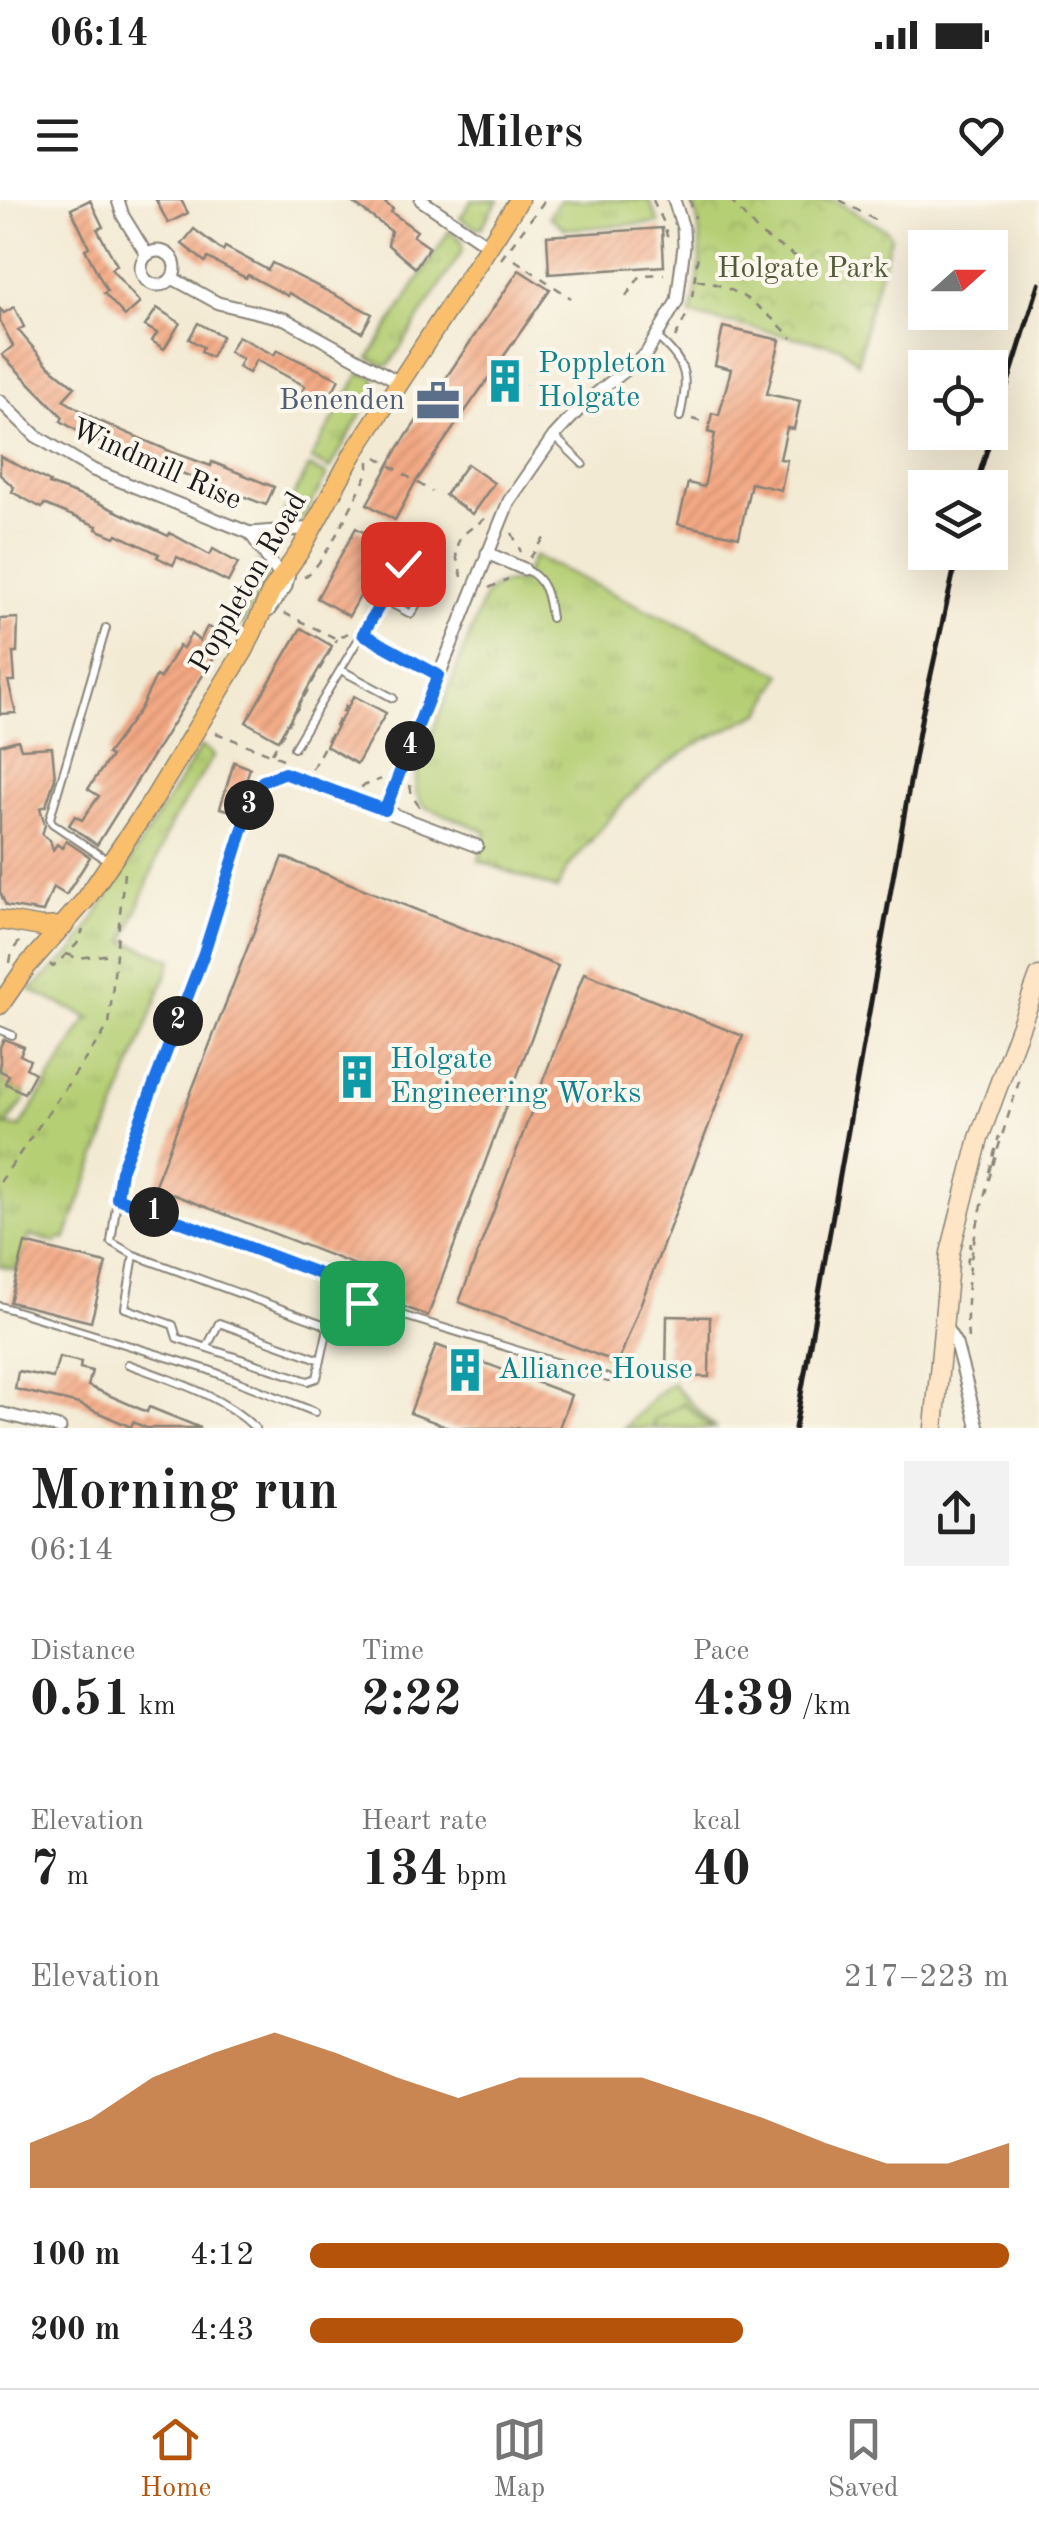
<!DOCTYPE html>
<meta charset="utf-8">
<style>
body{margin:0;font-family:"Old Standard TT",serif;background:#f2f2f2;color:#222;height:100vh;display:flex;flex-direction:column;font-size:38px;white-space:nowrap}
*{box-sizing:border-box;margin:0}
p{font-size:32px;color:#767676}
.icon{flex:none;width:55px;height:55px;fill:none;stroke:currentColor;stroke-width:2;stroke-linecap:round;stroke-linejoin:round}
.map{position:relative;height:1228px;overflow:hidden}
.drawer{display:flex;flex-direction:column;background:#fff;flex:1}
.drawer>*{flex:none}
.needle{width:65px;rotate:69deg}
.tools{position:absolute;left:908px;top:30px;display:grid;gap:20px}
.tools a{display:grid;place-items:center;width:100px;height:100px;border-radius:0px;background:#fff;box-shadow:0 10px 40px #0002;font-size:50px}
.pin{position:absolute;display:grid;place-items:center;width:85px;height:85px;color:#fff;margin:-42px;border-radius:20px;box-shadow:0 5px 15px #0006}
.km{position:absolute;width:50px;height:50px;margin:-25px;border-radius:50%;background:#222;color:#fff;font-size:28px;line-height:50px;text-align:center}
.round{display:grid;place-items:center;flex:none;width:105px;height:105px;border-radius:0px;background:#f2f2f2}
.summary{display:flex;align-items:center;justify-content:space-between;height:170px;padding:0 30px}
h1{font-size:55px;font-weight:700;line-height:75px}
.metrics{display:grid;grid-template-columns:repeat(3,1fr);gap:15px;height:170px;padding:10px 30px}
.metrics div{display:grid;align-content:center}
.metrics b{font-size:50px;font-weight:700}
.metrics small{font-size:28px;font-weight:400}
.metrics p{font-size:28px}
.chart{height:280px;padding:20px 30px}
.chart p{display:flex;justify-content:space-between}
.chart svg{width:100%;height:180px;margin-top:10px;fill:#b45309;opacity:.7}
ul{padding:0 30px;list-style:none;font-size:32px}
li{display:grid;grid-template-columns:160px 120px 1fr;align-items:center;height:75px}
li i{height:25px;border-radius:12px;background:#b45309}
.status{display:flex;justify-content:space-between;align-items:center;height:70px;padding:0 50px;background:#fff;direction:ltr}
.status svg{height:28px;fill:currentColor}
header{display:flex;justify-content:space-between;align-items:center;height:130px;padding:0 30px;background:#fff;font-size:45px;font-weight:700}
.menu{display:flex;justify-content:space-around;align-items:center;height:140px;border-top:2px solid #e0e0e0;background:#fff;font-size:28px;color:#767676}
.menu a{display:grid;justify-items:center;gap:5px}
.menu .current{color:#b45309}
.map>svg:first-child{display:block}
</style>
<div class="status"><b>06:14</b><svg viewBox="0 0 49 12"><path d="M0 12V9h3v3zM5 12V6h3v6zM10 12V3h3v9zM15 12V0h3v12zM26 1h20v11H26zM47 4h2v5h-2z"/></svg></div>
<header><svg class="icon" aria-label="menu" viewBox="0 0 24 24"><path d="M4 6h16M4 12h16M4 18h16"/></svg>Milers<svg class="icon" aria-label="heart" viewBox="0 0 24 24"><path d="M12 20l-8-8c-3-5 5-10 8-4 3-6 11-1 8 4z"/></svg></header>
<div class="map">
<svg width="1039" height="1228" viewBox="0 0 1039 1228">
<defs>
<pattern id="grass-tufts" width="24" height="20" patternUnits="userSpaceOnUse" patternTransform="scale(2.5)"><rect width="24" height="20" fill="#b5cf75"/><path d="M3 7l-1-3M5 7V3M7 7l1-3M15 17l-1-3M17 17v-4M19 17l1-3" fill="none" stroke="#9bb165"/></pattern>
<pattern id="park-crowns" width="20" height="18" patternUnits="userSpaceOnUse" patternTransform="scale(2.5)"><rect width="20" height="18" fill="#b5cf75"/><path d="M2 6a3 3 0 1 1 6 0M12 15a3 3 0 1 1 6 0" fill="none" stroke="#9bb165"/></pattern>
<pattern id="garden-furrows" width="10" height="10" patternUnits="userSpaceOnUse" patternTransform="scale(2.5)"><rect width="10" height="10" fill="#b5cf75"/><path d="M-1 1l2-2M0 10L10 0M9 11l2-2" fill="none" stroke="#9bb165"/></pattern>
<pattern id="building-hatch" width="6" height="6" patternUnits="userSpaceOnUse" patternTransform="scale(2.5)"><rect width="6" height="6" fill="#f3a984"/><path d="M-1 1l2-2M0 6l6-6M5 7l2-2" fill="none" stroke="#d09171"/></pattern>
</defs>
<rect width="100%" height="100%" fill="#fbf7ec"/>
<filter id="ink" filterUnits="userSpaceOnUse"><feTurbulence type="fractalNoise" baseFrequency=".01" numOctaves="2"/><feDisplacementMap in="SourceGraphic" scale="20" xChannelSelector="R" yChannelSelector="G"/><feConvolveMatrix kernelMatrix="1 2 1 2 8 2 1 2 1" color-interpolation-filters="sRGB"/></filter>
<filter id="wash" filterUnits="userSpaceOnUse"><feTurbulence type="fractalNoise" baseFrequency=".0048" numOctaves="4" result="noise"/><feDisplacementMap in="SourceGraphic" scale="40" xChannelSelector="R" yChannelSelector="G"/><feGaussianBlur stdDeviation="2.25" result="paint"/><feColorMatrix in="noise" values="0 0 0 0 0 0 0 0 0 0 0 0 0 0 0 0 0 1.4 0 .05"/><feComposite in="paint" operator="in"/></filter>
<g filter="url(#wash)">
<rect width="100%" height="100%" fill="#f3ead3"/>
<g fill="url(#grass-tufts)" stroke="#687648" stroke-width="2.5">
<polygon points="472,0 498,0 482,27 476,28 460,18"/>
<polygon points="560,0 649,0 659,23 565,29 549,16"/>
<polygon points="449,31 462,40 463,50 390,164 385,166 369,158"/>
<polygon points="359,174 375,176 375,189 330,269 311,259"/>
<polygon points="309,267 327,275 302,320 281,319"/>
<path d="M 534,356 L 782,474 L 762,512 L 702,541 L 663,566 L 628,597 L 567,669 L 557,689 L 479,661 L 486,631 L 423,606 L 415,591 L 417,572 L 484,398 C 492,386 505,379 520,383 Z"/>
<polygon points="258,362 268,375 242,426 236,398"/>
<polygon points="201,546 214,555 170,625 125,741 172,760 65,1040 59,1038 56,1043 30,1035 16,1070 0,1066 0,923 20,928 87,819 92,819 30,790 74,751"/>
</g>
<g fill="url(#park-crowns)" stroke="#687648" stroke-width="2.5">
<path d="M 692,0 L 834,0 L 888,31 L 891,37 L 868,113 L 858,163 L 841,147 L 691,115 C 700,77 706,38 692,0 Z"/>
<polygon points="672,1183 715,1228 624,1228 656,1195"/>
</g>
<polygon fill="url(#garden-furrows)" stroke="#687648" stroke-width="2.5" points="0,871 9,875 5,883 24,893 25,900 6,926 0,923"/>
<polygon fill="#b5cf75" stroke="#687648" stroke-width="2.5" points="684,1203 711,1228 654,1228 654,1220"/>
<g id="blocks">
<g fill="url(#building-hatch)">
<polygon points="90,0 103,27 97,29 117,65 111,69 140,103 125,116 104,93 107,91 85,49 89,47 71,9"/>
<polygon points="156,0 181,0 188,13 168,23"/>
<polygon points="349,0 381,0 393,9 391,12 417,31 413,36 429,47 415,68 388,45 391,31"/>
<polygon points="662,28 664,66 549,74 547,36"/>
<polygon points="194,29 223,51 225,47 268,70 272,63 372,114 362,132 289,93 288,96 248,75 246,78 208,58 205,62 182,44"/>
<polygon points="519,70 550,90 415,283 395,320 367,304 399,247"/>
<polygon points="14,107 24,127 18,130 48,165 75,187 63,200 99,221 172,252 211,266 212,262 274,287 266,305 89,238 61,221 63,217 2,155 13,146 0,121 0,109 4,113"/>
<polygon points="157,108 180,123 164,149 152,141 157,133 145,126"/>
<polygon points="198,123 222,136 211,157 201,152 203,147 189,139"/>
<polygon points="723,127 780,140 767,194 800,201 794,229 787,228 780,259 787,260 781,290 751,283 739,337 678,324 688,283 704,287 715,234 708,232 710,223 712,213 719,215 731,169 715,165"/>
<polygon points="238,136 274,155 277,150 339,179 325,206 301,194 305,186 256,160 249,173 238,167 242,159 229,152"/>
<polygon points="0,256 50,282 49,284 97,302 168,336 170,333 210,355 213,349 238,363 228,382 177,357 173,365 157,357 159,354 117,334 115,337 96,329 97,326 44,304 42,308 12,292 14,287 0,275"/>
<polygon points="467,264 494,283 472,314 445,295"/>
<polygon points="356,328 388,346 349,416 317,398"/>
<polygon points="18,418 17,453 13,453 15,481 8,481 16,513 0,514 0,419"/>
<polygon points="207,427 228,435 97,645 69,625 75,616 82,620 99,596 88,589 111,556 107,554 140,509 156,476 160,478 179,446 183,448 191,434 200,441"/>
<polygon points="301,428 332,446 278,540 246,522"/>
<polygon points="354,496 386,513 357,564 326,546"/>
<polygon points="18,540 21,549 52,547 55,578 46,606 40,608 45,625 42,635 50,640 53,650 57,644 62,648 66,641 90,657 66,695 53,687 43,712 6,706 0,692 0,545"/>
<polygon points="234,562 250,568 236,612 220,608"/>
<polygon points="283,657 558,766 428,1116 354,1088 351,1086 358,1066 154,987"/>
<polygon points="584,773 743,836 618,1163 459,1102"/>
<polygon points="4,839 24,847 20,855 30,860 26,868 35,873 24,893 5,883 9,875 0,871 0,847"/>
<polygon points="25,1043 106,1063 91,1122 10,1102"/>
<polygon points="667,1116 710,1117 709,1177 666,1176"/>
<polygon points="436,1145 571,1195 559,1228 450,1228 410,1213"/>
<polygon points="59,1157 81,1162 80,1168 92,1171 88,1186 147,1212 149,1207 201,1228 146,1228 133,1222 131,1227 79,1204 15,1189 18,1171 53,1178"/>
</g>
</g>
</g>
<g filter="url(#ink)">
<use href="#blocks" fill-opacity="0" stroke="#888378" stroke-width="2.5"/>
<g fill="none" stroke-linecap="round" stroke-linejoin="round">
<g stroke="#888378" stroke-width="10">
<g id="lane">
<path d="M 658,138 C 689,165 688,178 680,217"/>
<polyline points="555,237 583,264"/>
<path d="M 525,369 C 546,379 548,397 551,418"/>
<polyline points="270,413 288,388 291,376"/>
<polyline points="106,428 50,618 52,623 110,662"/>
<polyline points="363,434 438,475"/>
<polyline points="341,470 393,498"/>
<polyline points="294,548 403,364 431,380 411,414 383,399"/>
<polyline points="0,830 12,835"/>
<polyline points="117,999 328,1077 362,1103 608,1178"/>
<polyline points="134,1055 125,1108 173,1125 177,1138 308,1181 317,1178 328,1128 323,1124 134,1055 111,1042 121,971 203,756 251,600 263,581 283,573"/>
<polyline points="0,1106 209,1170 315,1212"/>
<polyline points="207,1147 219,1123 321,1160"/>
<path d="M 128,1164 C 171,1180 222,1195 255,1228"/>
</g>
</g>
<g stroke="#888378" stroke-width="15">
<g id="street">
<polyline points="118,0 123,16 147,55"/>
<polyline points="421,0 489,46"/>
<circle cx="158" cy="68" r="17"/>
<polyline points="172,78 218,103 285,119 399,182"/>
<polyline points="0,201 36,236 93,270 250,333 313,328"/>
<polyline points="250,333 281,377"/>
<polyline points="487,353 524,369"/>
<polyline points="284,573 477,646"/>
<polyline points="385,610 509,301 554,236 587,201 646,154 677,101 684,46 683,28 674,0"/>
<polyline points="945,1126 956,1144 978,1228"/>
<polyline points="0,1213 60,1228"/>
</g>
</g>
<g stroke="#888378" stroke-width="21">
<polyline id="secondary" points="934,1228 950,1053 979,938 1039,776"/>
</g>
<g stroke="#888378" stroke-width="21">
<g id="primary">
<polyline points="0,720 42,727 64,726"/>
<polyline points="0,805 27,766 86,699 153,600 245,449 271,392 300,351 353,254 519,0"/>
</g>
</g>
<g stroke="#888378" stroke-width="2.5" stroke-dasharray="8 8" stroke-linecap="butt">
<polyline points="653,0 664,23 669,45"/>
<polyline points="690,0 695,18"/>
<polyline points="730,0 760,34 819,71"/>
<polyline points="840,0 878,22"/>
<polyline points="501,59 545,0"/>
<polyline points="515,60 571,98"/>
<path d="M 697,80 C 738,86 765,110 792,138"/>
<polyline points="626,96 641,75 664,74"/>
<polyline points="692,97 698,55"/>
<polyline points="675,138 689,110"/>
<polyline points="692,219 706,223"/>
<polyline points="377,257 432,292"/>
<polyline points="512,333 521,352"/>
<polyline points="530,358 545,337"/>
<path d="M 304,377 C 323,369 357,294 369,271 L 369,261"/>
<path d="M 462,377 C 461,370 456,360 456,352 C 457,332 476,327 488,316"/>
<polyline points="489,388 508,379"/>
<polyline points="284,413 337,439 348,433"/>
<polyline points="216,533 283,559"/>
<polyline points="272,553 337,439"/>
<polyline points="312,569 349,500"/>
<polyline points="410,585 412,596 421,609"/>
<polyline points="361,587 381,579"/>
<polyline points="67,754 77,758 113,754"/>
<polyline points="10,763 12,751 20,741"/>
<polyline points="50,764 53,767 77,744 83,730"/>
<polyline points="989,972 999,936"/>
<polyline points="0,982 109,825 124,673"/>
<polyline points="967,1064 971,1043"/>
<path d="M 968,1138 C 960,1051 995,961 1020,878"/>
</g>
<use href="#lane" stroke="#fff" stroke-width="6"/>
<use href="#street" stroke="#fff" stroke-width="11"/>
<use href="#secondary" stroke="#fde5c5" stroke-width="18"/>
<use href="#primary" stroke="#f9bf6d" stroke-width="18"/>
<g stroke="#1c1c1c" stroke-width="5">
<polyline points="975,288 1039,84"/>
<polyline points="795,1228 922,515 958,352"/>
</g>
</g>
</g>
<g fill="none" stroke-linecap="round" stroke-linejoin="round" filter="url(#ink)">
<g stroke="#fff" stroke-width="20">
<polyline id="route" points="362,1103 328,1077 117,998 121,971 203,756 255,590 263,581 284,573 385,610 438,475 363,434 403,364"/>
</g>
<use href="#route" stroke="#1a73e8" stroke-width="12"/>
</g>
<defs>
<g id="building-bare" transform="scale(3.45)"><path d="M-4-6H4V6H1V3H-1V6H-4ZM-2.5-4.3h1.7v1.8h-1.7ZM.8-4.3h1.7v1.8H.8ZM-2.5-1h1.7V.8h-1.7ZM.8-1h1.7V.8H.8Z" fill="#0f9aa8" stroke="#fbf7ec" stroke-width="2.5" paint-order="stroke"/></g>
<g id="office-bare" transform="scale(3.45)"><path d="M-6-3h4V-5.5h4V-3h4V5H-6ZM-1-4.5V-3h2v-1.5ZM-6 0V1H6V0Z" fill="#5c6f8a" stroke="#fbf7ec" stroke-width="2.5" paint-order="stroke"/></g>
</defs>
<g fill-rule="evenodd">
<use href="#building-bare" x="505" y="181"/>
<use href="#office-bare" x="438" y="201"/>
<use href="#building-bare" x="357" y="877"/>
<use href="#building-bare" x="465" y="1170"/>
</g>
<g text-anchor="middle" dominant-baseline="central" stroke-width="8" stroke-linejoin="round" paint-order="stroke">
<g font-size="30" fill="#525b3b" stroke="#fbf7ec">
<text x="803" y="69">Holgate Park</text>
</g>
<g font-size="30" fill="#0d838f" stroke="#fbf7ec" text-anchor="start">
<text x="538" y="164">Poppleton<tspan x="538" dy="34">Holgate</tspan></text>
<text x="390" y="860">Holgate<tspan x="390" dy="34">Engineering Works</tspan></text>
<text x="498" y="1170">Alliance House</text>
</g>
<g font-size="30" fill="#4e5e75" stroke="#fbf7ec" text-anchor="end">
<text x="405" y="201">Benenden</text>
</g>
<g font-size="30" fill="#1c1c1c" stroke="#fbf7ec">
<text transform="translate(156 265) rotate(24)">Windmill Rise</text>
<text transform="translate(249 383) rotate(-60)">Poppleton Road</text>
</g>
</g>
</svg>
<div class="tools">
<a><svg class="needle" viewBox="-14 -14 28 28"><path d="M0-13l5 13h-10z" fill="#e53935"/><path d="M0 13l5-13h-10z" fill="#767676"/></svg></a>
<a><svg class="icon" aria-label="locate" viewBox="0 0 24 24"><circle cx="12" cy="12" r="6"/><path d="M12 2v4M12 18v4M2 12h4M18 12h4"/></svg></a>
<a><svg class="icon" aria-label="layers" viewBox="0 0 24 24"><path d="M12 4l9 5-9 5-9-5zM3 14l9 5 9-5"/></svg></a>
</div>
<div class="pin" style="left:362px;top:1103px;background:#1e9e55"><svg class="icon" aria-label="arrive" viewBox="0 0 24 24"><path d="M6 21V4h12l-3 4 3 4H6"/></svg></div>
<div class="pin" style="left:403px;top:364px;background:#d93025"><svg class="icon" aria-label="check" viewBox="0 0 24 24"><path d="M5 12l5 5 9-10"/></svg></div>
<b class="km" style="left:154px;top:1012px">1</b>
<b class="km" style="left:178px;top:821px">2</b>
<b class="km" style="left:249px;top:605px">3</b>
<b class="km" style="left:410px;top:546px">4</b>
</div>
<section class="drawer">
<div class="summary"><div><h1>Morning run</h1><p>06:14</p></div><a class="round"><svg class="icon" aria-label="share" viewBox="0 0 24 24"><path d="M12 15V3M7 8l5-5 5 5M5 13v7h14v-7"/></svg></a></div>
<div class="metrics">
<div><p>Distance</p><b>0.51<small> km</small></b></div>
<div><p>Time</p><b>2:22</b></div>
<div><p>Pace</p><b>4:39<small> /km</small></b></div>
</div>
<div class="metrics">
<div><p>Elevation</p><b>7<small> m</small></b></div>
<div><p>Heart rate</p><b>134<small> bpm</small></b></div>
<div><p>kcal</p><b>40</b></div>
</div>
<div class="chart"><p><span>Elevation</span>217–223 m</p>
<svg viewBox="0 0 160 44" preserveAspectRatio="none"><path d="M0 44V33L10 27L20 17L30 11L40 6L50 11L60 17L70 22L80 17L90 17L100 17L110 22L120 27L130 33L140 38L150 38L160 33V44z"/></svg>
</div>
<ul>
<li><b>100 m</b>4:12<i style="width:100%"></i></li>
<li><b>200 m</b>4:43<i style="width:62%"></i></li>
</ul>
</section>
<nav class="menu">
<a class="current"><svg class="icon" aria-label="home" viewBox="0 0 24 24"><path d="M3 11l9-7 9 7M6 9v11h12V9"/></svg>Home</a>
<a><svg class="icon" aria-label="map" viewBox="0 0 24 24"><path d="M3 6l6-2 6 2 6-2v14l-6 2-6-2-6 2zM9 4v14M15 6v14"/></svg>Map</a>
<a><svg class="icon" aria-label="saved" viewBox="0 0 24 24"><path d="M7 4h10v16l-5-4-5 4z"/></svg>Saved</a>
</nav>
